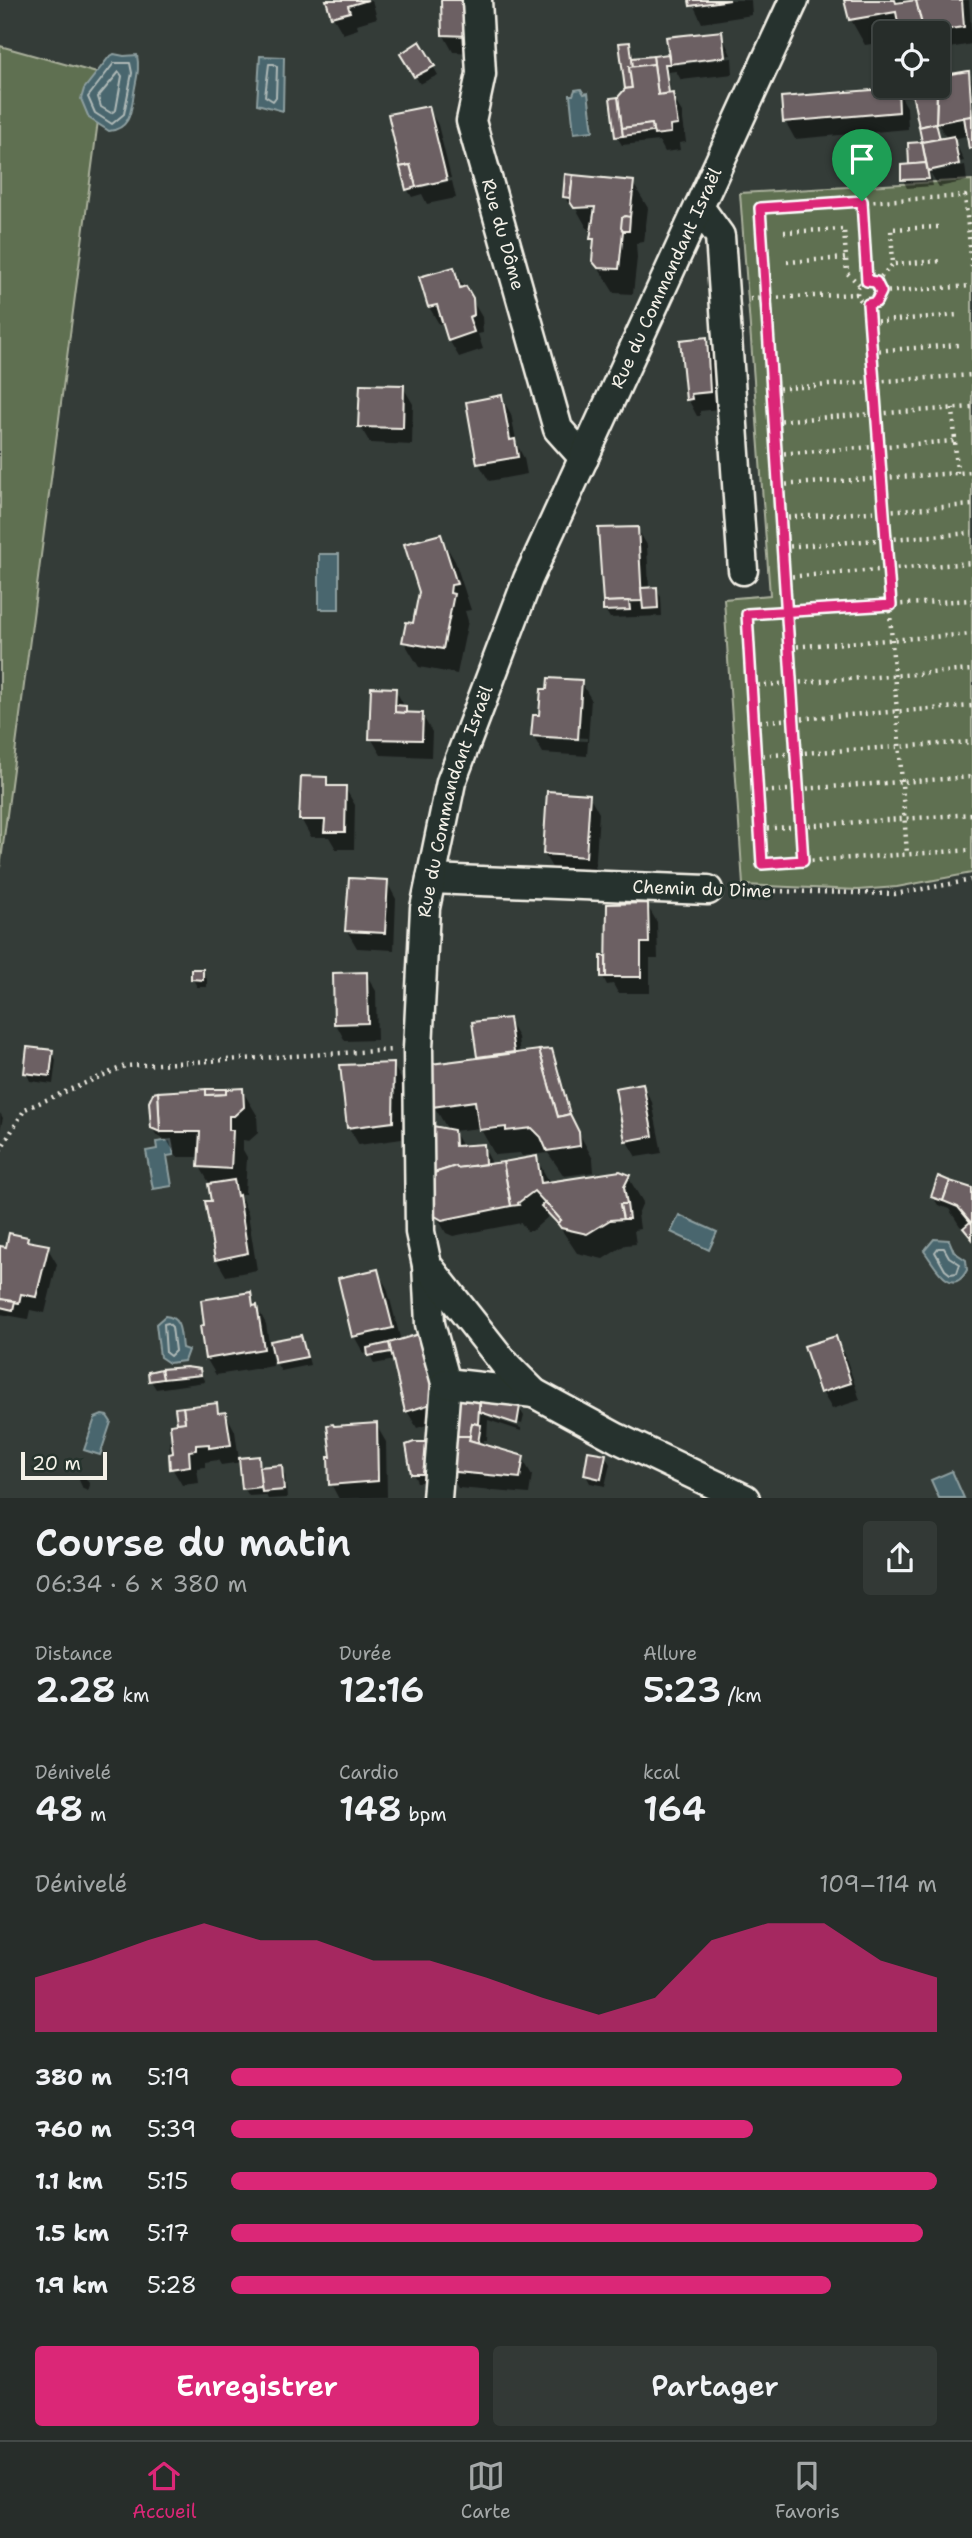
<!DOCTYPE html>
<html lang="fr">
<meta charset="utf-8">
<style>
body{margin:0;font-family:"Shantell Sans",sans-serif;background:#333936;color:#f1f3f6;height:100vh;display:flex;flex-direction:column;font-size:26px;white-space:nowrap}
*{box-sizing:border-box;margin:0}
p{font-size:23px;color:#a4a8a8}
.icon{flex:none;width:38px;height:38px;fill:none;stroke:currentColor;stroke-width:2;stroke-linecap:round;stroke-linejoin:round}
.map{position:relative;height:1498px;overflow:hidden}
.panel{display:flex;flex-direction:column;background:#272d2a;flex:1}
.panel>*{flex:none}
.buttons{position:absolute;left:873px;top:21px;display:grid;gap:14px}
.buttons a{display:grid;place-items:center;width:77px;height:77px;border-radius:7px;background:#272d2a;box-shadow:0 2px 5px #0004,0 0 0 2px #434947;font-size:35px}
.scale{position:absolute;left:21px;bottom:18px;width:86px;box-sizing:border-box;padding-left:7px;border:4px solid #f4f1e8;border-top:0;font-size:19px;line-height:24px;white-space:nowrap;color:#f4f1e8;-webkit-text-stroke:5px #26332d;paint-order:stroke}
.pin{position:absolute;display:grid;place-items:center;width:60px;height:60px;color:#fff;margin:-72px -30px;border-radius:50% 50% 50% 0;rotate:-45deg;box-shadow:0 0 7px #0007}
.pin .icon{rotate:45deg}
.round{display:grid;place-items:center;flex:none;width:74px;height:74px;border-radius:7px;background:#333936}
.headline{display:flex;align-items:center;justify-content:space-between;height:119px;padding:0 35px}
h1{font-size:38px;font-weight:600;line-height:52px}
.stats{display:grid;grid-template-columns:repeat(3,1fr);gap:10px;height:119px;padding:7px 35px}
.stats div{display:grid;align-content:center}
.stats b{font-size:35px;font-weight:600}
.stats small{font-size:19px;font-weight:400}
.stats p{font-size:19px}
.chart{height:196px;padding:14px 35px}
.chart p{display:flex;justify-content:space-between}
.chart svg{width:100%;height:126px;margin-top:7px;fill:#db2777;opacity:.7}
.button{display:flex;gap:14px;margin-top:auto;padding:14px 35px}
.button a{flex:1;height:80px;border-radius:7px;background:#db2777;color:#fff;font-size:28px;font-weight:600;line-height:80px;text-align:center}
.button a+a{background:#333936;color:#f1f3f6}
ul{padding:0 35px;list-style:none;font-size:23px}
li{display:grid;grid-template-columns:112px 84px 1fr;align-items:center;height:52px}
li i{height:18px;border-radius:9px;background:#db2777}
.tabs{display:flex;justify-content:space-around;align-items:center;height:98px;border-top:2px solid #434947;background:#272d2a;font-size:19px;color:#a4a8a8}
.tabs a{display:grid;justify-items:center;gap:4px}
.tabs .selected{color:#db2777}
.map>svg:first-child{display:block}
</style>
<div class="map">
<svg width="972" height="1499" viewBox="0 0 972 1499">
<rect width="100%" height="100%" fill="#343c38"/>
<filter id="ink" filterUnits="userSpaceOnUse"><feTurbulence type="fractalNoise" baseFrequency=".0143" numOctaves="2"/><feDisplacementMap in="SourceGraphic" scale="14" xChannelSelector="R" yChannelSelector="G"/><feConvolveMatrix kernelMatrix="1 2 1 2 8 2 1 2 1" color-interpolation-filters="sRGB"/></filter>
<g filter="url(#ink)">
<g fill="#5f7051" stroke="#aab09c" stroke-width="2">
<polygon points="0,46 104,75 0,868"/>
<polygon points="972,180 972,873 897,887 858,890 743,885 724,599 770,595 740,193"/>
</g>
<g fill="#48666e" stroke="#8d9e9f" stroke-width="2">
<path d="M 114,54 L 124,56 L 137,55 C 140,70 136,79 134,93 C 131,110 131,129 109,131 L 89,118 L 81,99 L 84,89 L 109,57 Z"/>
<polygon points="260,56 284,57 283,111 257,104"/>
<polygon points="581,89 584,94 588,93 593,131 574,133 570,95 573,95 575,90"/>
<rect x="319" y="554" width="20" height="55"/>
<polygon points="171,1140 174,1155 167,1156 172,1186 153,1189 146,1151 157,1149 156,1142"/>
<polygon points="679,1215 717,1232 709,1250 671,1232"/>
<path d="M 934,1239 L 949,1240 L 954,1252 L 966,1260 L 967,1270 C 951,1300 934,1264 924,1251 Z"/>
<path d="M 165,1316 C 182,1317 180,1334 182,1348 L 188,1350 L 184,1361 L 169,1363 L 160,1357 L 156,1324 Z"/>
<polygon points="102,1415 107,1416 111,1422 100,1455 84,1450 95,1418"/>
<polygon points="952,1471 964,1498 939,1498 931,1480"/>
</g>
<g fill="#0007" fill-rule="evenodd">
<polygon points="328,0 372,0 377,18 357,24 358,29 343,34 333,17"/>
<polygon points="443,0 477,53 453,52 443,34"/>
<polygon points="691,0 751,0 752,15 702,23"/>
<polygon points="846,0 969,0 972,44 938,50 938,33 886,33 886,42 865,45 851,20"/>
<polygon points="721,33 731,55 676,61 676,65 732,58 733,74 681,80 676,71 668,72 671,95 682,112 686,142 679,143 680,150 665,152 659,141 622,145 617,137 612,100 619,99 627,89 629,43 635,59 667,55 671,62"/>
<polygon points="420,43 438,75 420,84 403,55"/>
<path d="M 938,67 L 940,78 L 968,73 L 972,80 L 972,150 L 969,135 L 954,139 L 964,161 L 933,168 L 933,172 L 965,165 L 967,181 L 939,187 L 930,172 L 933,186 L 907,188 L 903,180 L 911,166 L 910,145 L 924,144 L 912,86 L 938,86 ZM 938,125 L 939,125 L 947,139 L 941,140 Z"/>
<polygon points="897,90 907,107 908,129 795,139 785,121"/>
<polygon points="428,108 438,125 451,178 420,184 420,188 452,181 456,198 427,204 422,194 412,197 407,189"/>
<polygon points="566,176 633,183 648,208 644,242 636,243 637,258 633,294 614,293 594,261 595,245 592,239 593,233 587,228 574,205 569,204 564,196"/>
<polygon points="454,270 482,317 483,333 478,334 483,349 459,357 449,340 444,323 439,324 429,307 421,279"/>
<polygon points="706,339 716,356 719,409 700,411 700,416 697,416 688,399"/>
<polygon points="403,387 413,404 412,445 370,443 360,426"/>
<polygon points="501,397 511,414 517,445 524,458 527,474 489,481 479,464 468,404"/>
<polygon points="637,528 647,545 649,589 656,589 661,597 662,616 610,618 605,610"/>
<polygon points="440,536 455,561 471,610 465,611 468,621 457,674 419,667 404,642 414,625"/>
<path d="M 581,682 L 591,699 L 587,756 L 543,753 L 533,736 L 540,717 ZM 542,735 L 587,738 L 587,741 L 542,739 Z"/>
<polygon points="395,689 409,715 422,715 432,732 431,757 381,755 371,738"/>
<polygon points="326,779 331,788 345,788 355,805 354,849 336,849 329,837 311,837 301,819"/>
<polygon points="589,795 599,813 595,873 554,871 544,854"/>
<polygon points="387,882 396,899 394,950 357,948 347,931"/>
<polygon points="647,905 657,922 658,959 650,959 650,993 618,993 613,984 607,985 603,977 605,958 608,963"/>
<polygon points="202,971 207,979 207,987 197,987 193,979"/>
<polygon points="366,974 376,991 377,1040 345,1041 336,1024"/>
<polygon points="508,1020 518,1037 520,1055 551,1050 556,1059 574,1124 593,1159 594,1172 564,1176 548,1153 522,1156 520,1153 495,1155 480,1128 453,1131 463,1148 483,1146 493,1165 536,1158 550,1183 628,1177 643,1202 638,1214 640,1229 634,1230 636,1244 625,1245 603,1259 577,1253 563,1232 549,1216 532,1231 527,1231 521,1223 453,1236 446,1233 436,1215 448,1130 434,1106 481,1060 478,1056"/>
<polygon points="52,1052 56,1060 53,1084 30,1081 26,1072"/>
<polygon points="393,1065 403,1082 402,1139 359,1145 349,1128 342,1066"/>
<polygon points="642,1085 652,1102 662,1153 636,1157 626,1140"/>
<polygon points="242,1090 257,1115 258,1133 249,1141 243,1140 243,1150 247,1157 245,1194 240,1194 248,1214 257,1270 226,1276 216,1259 211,1186 200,1167 201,1157 177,1157 167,1140 157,1136 152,1128"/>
<polygon points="0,1113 3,1118 0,1130"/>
<polygon points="972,1190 972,1239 965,1229 960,1226 949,1209 938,1205 933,1197"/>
<polygon points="27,1238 29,1243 47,1247 57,1264 45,1313 30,1310 28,1319 0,1314 0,1250 7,1249"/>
<polygon points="377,1271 387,1288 401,1341 421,1335 440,1421 417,1428 407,1411 395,1360 374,1364 369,1352 364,1354 354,1336"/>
<polygon points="250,1294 266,1324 269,1343 300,1337 305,1345 310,1365 281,1371 276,1363 272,1346 270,1346 273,1366 216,1375 206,1358"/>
<polygon points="835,1338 845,1355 860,1400 832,1409 822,1392 806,1347"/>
<polygon points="199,1371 205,1382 156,1389 151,1381"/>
<polygon points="456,1392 519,1408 524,1416 522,1424 489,1413 489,1417 521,1428 521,1431 488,1420 487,1440 484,1440 483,1446 522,1458 532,1475 529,1494 458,1488 448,1471"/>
<polygon points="216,1405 221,1414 226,1414 235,1431 239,1460 258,1458 262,1468 281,1467 285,1475 287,1498 268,1499 266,1495 249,1496 244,1488 242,1462 221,1465 218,1460 205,1462 205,1467 197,1468 199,1483 182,1485 172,1468 169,1441 174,1447 178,1423"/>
<polygon points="376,1425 386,1442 387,1497 339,1499 331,1484 334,1428"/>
<polygon points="426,1444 430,1452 427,1482 417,1482 413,1473"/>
<polygon points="605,1456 610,1464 605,1486 590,1483 586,1475"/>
<polygon points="81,1475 85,1477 90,1485 88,1491 83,1489 79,1480"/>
</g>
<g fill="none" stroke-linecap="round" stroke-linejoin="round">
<g stroke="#afb9b7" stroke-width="2">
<polygon points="114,63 130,63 132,73 124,114 112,124 95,113 88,97"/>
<polygon points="269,64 274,64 277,67 276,97 273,101 265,96"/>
<polygon points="119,72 122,76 116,110 111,113 101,107 98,97"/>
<polygon points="938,1248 944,1248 949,1257 960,1264 957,1273 950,1274 945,1270 935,1252"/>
<polygon points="168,1323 172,1327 175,1351 170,1356 166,1353 164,1324"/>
</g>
</g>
<g fill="#6c6063" stroke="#f4f1e8" stroke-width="2">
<polygon points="326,0 368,0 348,6 350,12 331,17"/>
<polygon points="441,0 466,0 468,36 442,35"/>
<polygon points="689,0 730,0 690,6"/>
<polygon points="844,0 895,0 896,3 916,0 924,33 900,33 896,12 849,20"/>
<polygon points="916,0 962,0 964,27 924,33"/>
<polygon points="722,31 725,57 670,64 666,37"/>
<polygon points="420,41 435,66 414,77 400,54"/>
<polygon points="630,42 633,67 629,67 632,88 625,89 619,43"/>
<polygon points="668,54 670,64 665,64 669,93 658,95 653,56"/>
<polygon points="653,56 654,64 633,67 632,58"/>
<polygon points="654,64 658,95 673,93 678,125 670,126 671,133 654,135 652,124 622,128 618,97 625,89 632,88 629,67"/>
<polygon points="969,71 972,116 936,123 938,76"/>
<polygon points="911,86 937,86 937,87 912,93"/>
<polygon points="937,87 936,123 919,127 912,93"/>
<polygon points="898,88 899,112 783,122 781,97"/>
<polygon points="618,97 623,136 615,137 610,98"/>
<polygon points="429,106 447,180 416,187 410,165 400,167 388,114"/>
<polygon points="972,116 972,148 969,149 964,117"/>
<polygon points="936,123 940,139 922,142 919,127"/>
<polygon points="652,124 653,132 623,136 622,128"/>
<polygon points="954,136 959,164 928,171 922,142"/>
<polygon points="922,142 926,163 909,165 908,143"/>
<polygon points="926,163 929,179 901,180 901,165"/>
<polygon points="410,165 416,187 406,190 400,167"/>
<polygon points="565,174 573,175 570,198 563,197"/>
<polygon points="573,175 634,181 630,217 622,218 623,231 619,269 598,268 592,261 594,239 590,239 595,207 574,208 570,202"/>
<polygon points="625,216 630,217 629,231 623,231 621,228 622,218"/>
<polygon points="454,267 460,288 466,286 473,298 474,315 469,317 474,332 448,341 437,305 428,307 419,277"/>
<polygon points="707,337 710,392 691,394 692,399 686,400 680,340"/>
<polygon points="360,384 404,385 403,428 358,427"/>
<polygon points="502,395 510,440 515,439 518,457 477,464 466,402"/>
<polygon points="638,527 642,601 603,602 598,528"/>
<polygon points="441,534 457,584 451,585 450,593 454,594 443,649 402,642 406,622 413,623 419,592 404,544"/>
<polygon points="657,587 658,608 643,609 641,588"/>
<polygon points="629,601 630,610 603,611 603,602"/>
<polygon points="548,678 582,680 578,739 531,736 533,715 539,715 541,689 547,689"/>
<polygon points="371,687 396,688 395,712 423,713 422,740 369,739"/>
<polygon points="395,705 406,706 406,713 395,712"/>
<polygon points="301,776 327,777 327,786 346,786 345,832 324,832 325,820 299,820"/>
<polygon points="547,791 590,794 586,857 543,854"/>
<polygon points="349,878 388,880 385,933 345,931"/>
<polygon points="648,903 649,943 641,943 641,977 606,977 607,904"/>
<rect x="601" y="956" width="5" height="21"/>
<polygon points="191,969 203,969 203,980 191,979"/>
<polygon points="367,972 368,1023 334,1024 333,973"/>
<polygon points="509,1018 514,1052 477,1057 472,1022"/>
<polygon points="27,1047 53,1050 50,1076 24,1073"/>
<polygon points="552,1049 570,1114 558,1117 539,1050"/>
<polygon points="539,1050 558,1117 570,1114 579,1132 580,1146 547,1151 541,1137 532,1128 506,1131 506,1127 479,1130 475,1101 432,1107 431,1064"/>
<polygon points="394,1063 393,1122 347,1128 340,1065"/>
<polygon points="643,1083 653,1136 625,1141 615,1088"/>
<polygon points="243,1088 244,1107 234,1116 229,1116 229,1130 233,1130 231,1169 198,1167 200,1132 160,1132 158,1092 206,1089 206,1095 226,1094 226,1089"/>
<polygon points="206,1089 226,1089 226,1094 206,1095"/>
<polygon points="158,1092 160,1132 151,1128 149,1102 153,1093"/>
<polygon points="433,1126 454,1130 455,1146 484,1144 485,1164 457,1168 456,1166 434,1173"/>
<polygon points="537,1156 541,1183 620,1171 630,1175 624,1187 627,1204 620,1204 623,1219 610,1220 587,1234 561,1228 557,1223 561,1220 534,1191 518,1203 519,1205 511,1206 503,1162"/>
<polygon points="503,1162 511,1206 442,1220 435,1216 434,1173 456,1166 457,1168"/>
<polygon points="938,1176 950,1181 943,1201 931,1197"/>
<polygon points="234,1180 237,1196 239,1195 248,1253 215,1260 205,1201 211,1201 208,1184"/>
<polygon points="950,1181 972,1188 972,1224 958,1207 943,1201"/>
<polygon points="545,1202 561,1220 557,1223 541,1206"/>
<polygon points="620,1204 627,1204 629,1219 623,1219"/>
<polygon points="970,1222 972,1224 972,1239 963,1228"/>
<polygon points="9,1233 28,1237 27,1241 49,1245 36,1297 21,1294 19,1303 0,1299 0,1246 6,1247"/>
<polygon points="378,1269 393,1328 352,1337 338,1278"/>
<polygon points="251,1292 253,1306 257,1305 264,1349 205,1359 200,1326 204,1325 201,1300"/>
<polygon points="0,1299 15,1301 13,1310 0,1307"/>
<polygon points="422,1333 429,1375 432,1375 431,1404 405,1412 389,1343"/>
<polygon points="301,1335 307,1357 275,1363 270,1341"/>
<polygon points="836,1336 851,1383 820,1393 804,1346"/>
<polygon points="389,1343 391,1352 368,1356 367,1348"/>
<polygon points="186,1367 200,1369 201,1375 163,1379 161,1369"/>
<polygon points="161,1369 163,1379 149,1381 148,1372"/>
<polygon points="455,1390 480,1392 478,1424 472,1423 470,1436 450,1436"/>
<polygon points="480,1392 520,1406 517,1424 480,1412"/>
<polygon points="217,1403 218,1413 226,1412 231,1445 209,1448 209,1444 196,1445 196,1450 189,1451 190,1466 170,1469 169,1454 173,1453 170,1424 185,1422 183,1407"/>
<polygon points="183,1407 185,1422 177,1423 175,1408"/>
<polygon points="377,1423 378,1481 329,1485 328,1457 331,1457 327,1425 333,1424 334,1426"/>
<polygon points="472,1423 481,1425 478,1443 469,1440"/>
<polygon points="450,1436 470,1436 469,1440 524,1456 520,1478 446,1471"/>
<polygon points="414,1442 427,1442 423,1474 411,1474 406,1445"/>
<polygon points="588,1451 606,1454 601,1479 584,1475"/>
<polygon points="259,1456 261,1487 242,1489 239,1458"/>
<polygon points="282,1465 284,1490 262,1492 259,1467"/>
</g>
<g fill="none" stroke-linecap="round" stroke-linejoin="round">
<g stroke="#f4f1e8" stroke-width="33">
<g id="minor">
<path id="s1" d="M 477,0 L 481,74 L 471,121 L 558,429 L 584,458"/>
<polyline points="699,207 720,236 743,570"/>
<polyline points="431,879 708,890"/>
<polyline points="427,1265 430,1324 446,1383 437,1499"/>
<polyline points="446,1383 534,1393"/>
<path id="s2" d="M 745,1499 L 617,1438 L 534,1393 L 505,1364 L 427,1265 L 420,1232 L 418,1049 L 425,908 L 451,782 L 528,579 L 794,0"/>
</g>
</g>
<g stroke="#f4f1e8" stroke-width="4.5" stroke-dasharray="2 5" stroke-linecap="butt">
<polyline points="862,201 867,281"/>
<polyline points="938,227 891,229 893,264 942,261"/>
<polyline points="784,232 844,229 847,273 860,285"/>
<polyline points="787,262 846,258"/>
<polyline points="972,267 965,196 760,208 788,611 747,614 762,864 972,850"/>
<circle cx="869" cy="292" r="12"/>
<polyline points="876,282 893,264"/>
<polyline points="881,292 972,286"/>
<polyline points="750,299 857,294"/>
<polyline points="868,304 907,854"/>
<polyline points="870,322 958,315"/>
<polyline points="872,351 958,345"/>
<polyline points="772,389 972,375"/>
<polyline points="953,408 957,473"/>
<polyline points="774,421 972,407"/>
<polyline points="777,454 955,441"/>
<polyline points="779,485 972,472"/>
<polyline points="781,518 972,505"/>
<polyline points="783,547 972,533"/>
<polyline points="785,577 972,563"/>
<polyline points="790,647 972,634"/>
<polyline points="751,686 972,670"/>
<polyline points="753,722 972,706"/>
<polyline points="756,756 972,742"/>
<polyline points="758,792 972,777"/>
<polyline points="760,829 972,814"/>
<polyline points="803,861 788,611 972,600"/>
<polyline points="733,890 895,894 972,880"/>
<polyline points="0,1150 25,1109 125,1066 393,1050"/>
</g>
<use href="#minor" stroke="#26332d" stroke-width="28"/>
</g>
</g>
<g fill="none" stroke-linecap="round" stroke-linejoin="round" filter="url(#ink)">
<g stroke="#fff" stroke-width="14">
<polyline id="route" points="862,201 760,208 803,861 762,864 747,614 891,605 868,304 876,302 881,292 876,282 867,281 862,201"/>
</g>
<use href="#route" stroke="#db2777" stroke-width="9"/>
</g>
<g text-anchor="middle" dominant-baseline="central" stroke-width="6" stroke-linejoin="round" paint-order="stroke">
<g font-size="18" fill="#f4f1e8" stroke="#26332d">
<text stroke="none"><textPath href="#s1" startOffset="240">Rue du Dôme</textPath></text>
<text stroke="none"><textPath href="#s2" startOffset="1438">Rue du Commandant Israël</textPath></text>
<text stroke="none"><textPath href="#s2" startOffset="872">Rue du Commandant Israël</textPath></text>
<text transform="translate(702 889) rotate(2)">Chemin du Dime</text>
</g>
</g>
</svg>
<div class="buttons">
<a><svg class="icon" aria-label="locate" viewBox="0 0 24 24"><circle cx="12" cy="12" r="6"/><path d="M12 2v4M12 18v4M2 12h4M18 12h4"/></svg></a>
</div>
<div class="scale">20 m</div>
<div class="pin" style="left:862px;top:201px;background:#1e9e55"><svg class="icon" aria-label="arrive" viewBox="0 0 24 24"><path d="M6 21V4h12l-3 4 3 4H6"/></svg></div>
</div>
<section class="panel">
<div class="headline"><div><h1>Course du matin</h1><p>06:34 · 6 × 380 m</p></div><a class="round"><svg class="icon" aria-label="share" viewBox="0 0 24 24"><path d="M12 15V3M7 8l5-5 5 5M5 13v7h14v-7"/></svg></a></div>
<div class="stats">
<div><p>Distance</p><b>2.28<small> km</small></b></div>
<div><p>Durée</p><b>12:16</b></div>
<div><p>Allure</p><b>5:23<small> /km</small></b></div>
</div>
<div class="stats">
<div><p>Dénivelé</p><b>48<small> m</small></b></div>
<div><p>Cardio</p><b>148<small> bpm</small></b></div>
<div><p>kcal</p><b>164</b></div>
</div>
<div class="chart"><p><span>Dénivelé</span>109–114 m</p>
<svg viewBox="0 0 160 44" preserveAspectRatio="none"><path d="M0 44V25L10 19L20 12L30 6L40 12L50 12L60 19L70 19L80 25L90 32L100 38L110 32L120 12L130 6L140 6L150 19L160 25V44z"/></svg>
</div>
<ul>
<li><b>380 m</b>5:19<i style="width:95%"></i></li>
<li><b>760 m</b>5:39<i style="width:74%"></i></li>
<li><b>1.1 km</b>5:15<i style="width:100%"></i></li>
<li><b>1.5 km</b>5:17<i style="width:98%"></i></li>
<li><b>1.9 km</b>5:28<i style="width:85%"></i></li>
</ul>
<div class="button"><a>Enregistrer</a><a>Partager</a></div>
</section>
<nav class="tabs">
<a class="selected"><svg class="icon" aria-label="home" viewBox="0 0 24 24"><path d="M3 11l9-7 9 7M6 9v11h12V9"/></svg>Accueil</a>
<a><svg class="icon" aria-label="map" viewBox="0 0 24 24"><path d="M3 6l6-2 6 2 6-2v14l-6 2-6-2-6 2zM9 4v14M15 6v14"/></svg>Carte</a>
<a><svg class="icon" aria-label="saved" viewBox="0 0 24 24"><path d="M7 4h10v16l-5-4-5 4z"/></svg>Favoris</a>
</nav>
